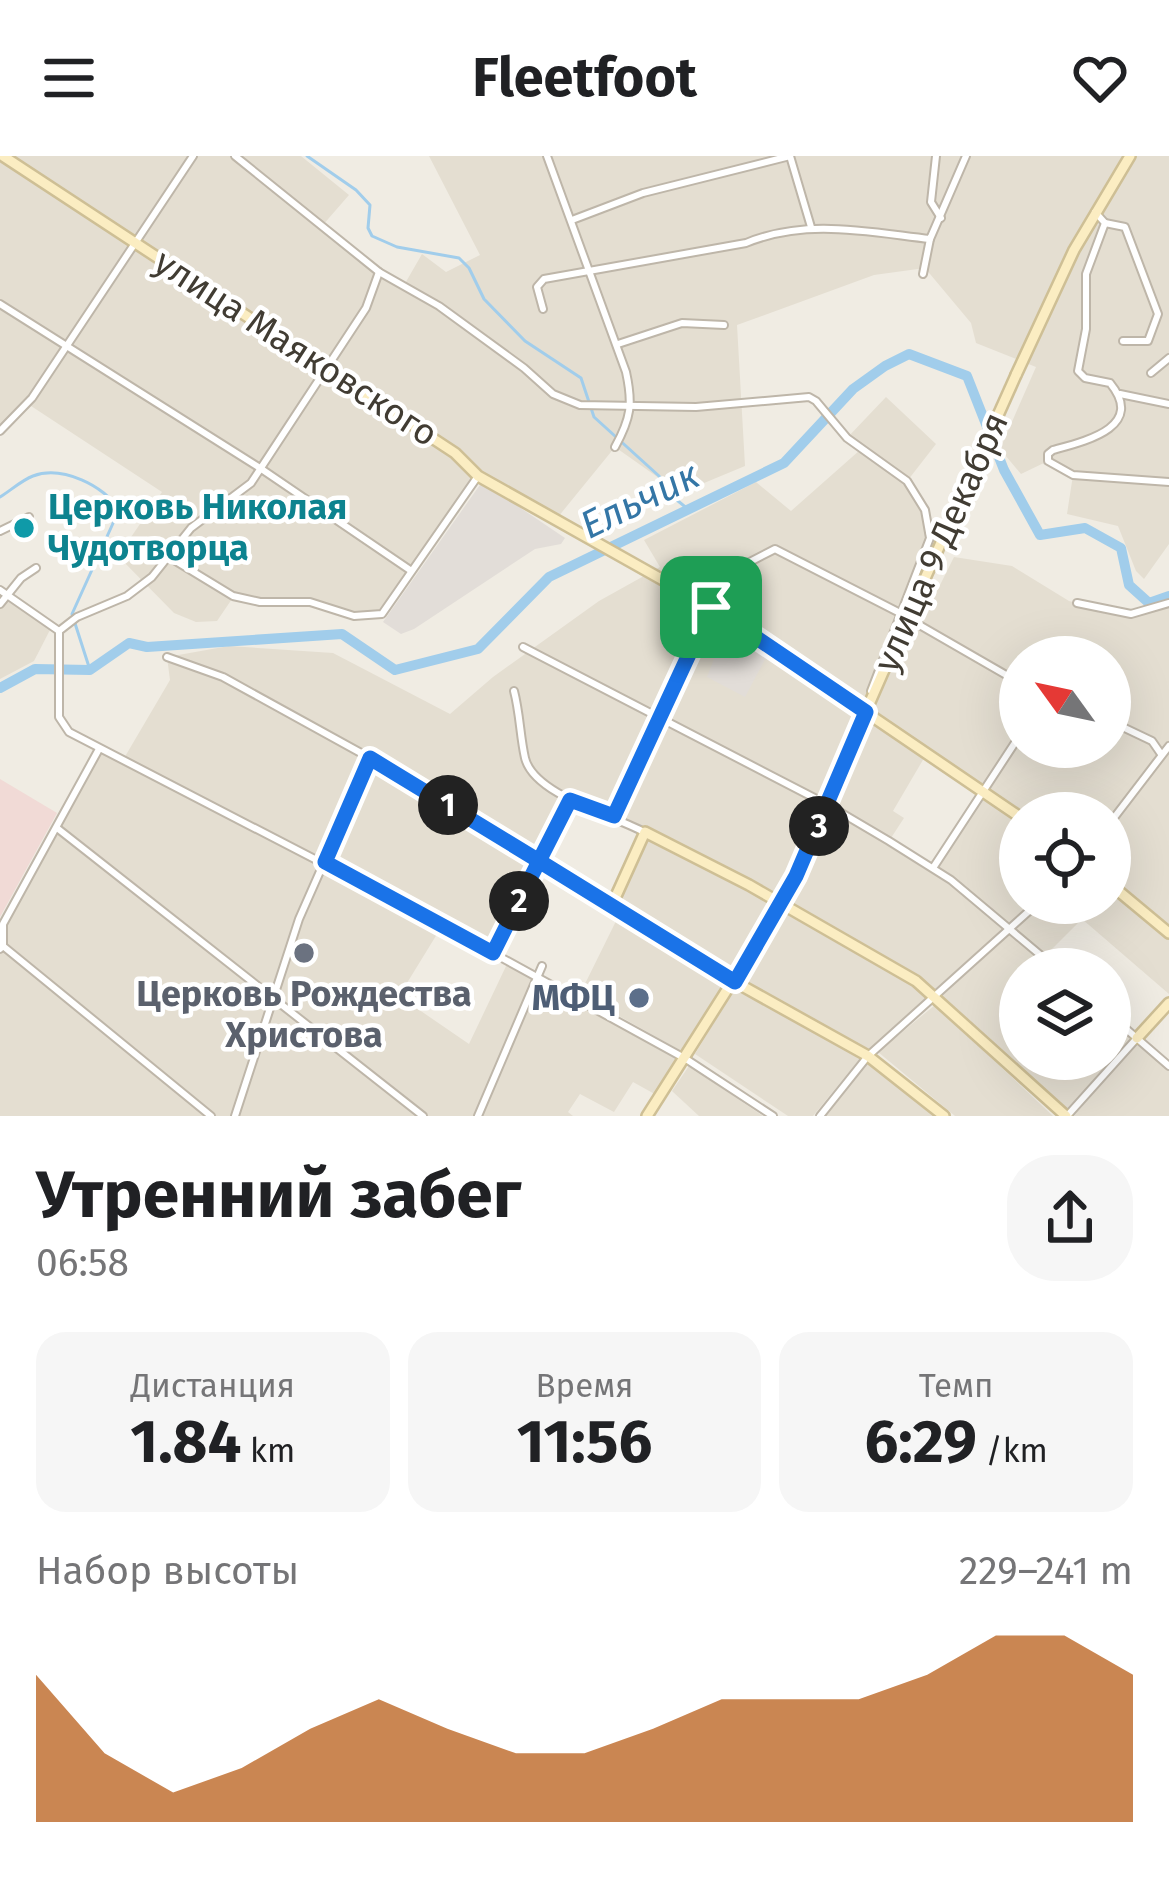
<!DOCTYPE html>
<html lang="ru">
<meta charset="utf-8">
<style>
body{margin:0;font-family:"Fira Sans",sans-serif;background:#f6f6f6;color:#202124;height:100vh;display:flex;flex-direction:column;font-size:45px;white-space:nowrap}
*{box-sizing:border-box;margin:0}
p{font-size:39px;color:#757577}
.icon{flex:none;width:66px;height:66px;fill:none;stroke:currentColor;stroke-width:2;stroke-linecap:round;stroke-linejoin:round}
.map{position:relative;height:960px;overflow:hidden}
.panel{display:flex;flex-direction:column;background:#fff;flex:1}
.panel>*{flex:none}
.needle{width:78px;rotate:303deg}
.fabs{position:absolute;left:999px;top:480px;display:grid;gap:24px}
.fabs a{display:grid;place-items:center;width:132px;height:132px;border-radius:50%;background:#fff;box-shadow:0 12px 48px #0002;font-size:60px}
.pin{position:absolute;display:grid;place-items:center;width:102px;height:102px;color:#fff;margin:-51px;border-radius:24px;box-shadow:0 6px 18px #0006}
.km{position:absolute;width:60px;height:60px;margin:-30px;border-radius:50%;background:#222;color:#fff;font-size:33px;line-height:60px;text-align:center}
.round{display:grid;place-items:center;flex:none;width:126px;height:126px;border-radius:48px;background:#f6f6f6}
.headline{display:flex;align-items:center;justify-content:space-between;height:204px;padding:0 36px}
h1{font-size:66px;font-weight:700;line-height:90px}
.metrics{display:grid;grid-template-columns:repeat(3,1fr);gap:18px;height:204px;padding:12px 36px}
.metrics div{display:grid;align-content:center;border-radius:30px;background:#f6f6f6;text-align:center}
.metrics b{font-size:60px;font-weight:700}
.metrics small{font-size:33px;font-weight:400}
.metrics p{font-size:33px}
.chart{height:336px;padding:24px 36px}
.chart p{display:flex;justify-content:space-between}
.chart svg{width:100%;height:216px;margin-top:12px;fill:#b45309;opacity:.7}
header{display:flex;justify-content:space-between;align-items:center;height:156px;padding:0 36px;background:#fff;font-size:54px;font-weight:700}
.map>svg:first-child{display:block}
</style>
<header><svg class="icon" aria-label="menu" viewBox="0 0 24 24"><path d="M4 6h16M4 12h16M4 18h16"/></svg>Fleetfoot<svg class="icon" aria-label="heart" viewBox="0 0 24 24"><path d="M12 20l-8-8c-3-5 5-10 8-4 3-6 11-1 8 4z"/></svg></header>
<div class="map">
<svg width="1169" height="960" viewBox="0 0 1169 960">
<rect width="100%" height="100%" fill="#f0ece3"/>
<g fill="#e4ded1" fill-rule="evenodd">
<polygon points="0,0 301,0 349,39 322,70 403,131 422,98 446,116 480,99 429,0 1169,0 1169,388 1144,423 1136,415 1118,370 1067,358 1073,319 1048,305 1021,318 1000,293 1036,211 976,187 971,167 925,112 874,119 737,169 745,310 680,337 615,291 558,361 478,320 382,458 354,460 310,446 260,446 234,440 217,465 196,466 174,457 118,400 162,336 28,248 0,275"/>
<path d="M 886,241 L 936,288 L 908,324 L 919,341 L 930,383 L 899,456 L 920,469 L 954,401 L 1012,410 L 1069,445 L 1118,457 L 1131,458 L 1169,447 L 1169,838 L 1082,763 L 1044,801 L 1057,813 L 1020,813 L 1020,903 L 1110,903 L 1110,859 L 1137,882 L 1067,960 L 938,841 L 868,900 L 727,823 L 683,896 L 580,838 L 618,761 L 708,812 L 611,751 L 645,676 L 571,644 L 492,796 L 442,770 L 399,840 L 469,888 L 508,806 L 686,903 L 660,941 L 633,926 L 614,956 L 580,938 L 568,956 L 573,960 L 0,960 L 0,767 L 3,767 L 99,593 L 123,604 L 170,524 L 167,501 L 229,490 L 333,497 L 450,558 L 493,521 L 599,445 L 660,411 L 644,384 L 756,326 L 791,355 L 860,294 L 847,282 ZM 1020,501 L 1110,501 L 1110,591 L 1020,591 ZM 927,597 L 983,635 L 933,712 L 889,685 L 904,662 L 893,655 ZM 1020,657 L 1110,657 L 1110,747 L 1020,747 Z"/>
<polygon points="0,434 52,470 34,505 0,523"/>
<polygon points="736,830 862,900 813,960 788,960 695,898"/>
<polygon points="935,849 1053,960 955,960 878,896"/>
<polygon points="1136,888 1169,914 1169,960 1074,960"/>
<polygon points="868,906 935,960 824,960"/>
<polygon points="689,910 763,960 699,960 672,935"/>
</g>
<g fill="#e2ddd8">
<polygon points="482,326 565,382 561,388 535,393 414,473 401,478 383,466"/>
<polygon points="728,467 770,494 745,541 707,521"/>
</g>
<polygon fill="#f1dad6" points="0,623 57,657 0,761"/>
<g fill="none" stroke-linecap="round" stroke-linejoin="round">
<g stroke="#a1cdeb" stroke-width="3">
<polyline points="307,0 356,34 370,49 368,72 372,80 397,91 459,102 469,112 484,143 525,185 581,222 594,261 659,320 667,336 689,354"/>
<path d="M 0,341 C 10,335 22,324 33,320 C 62,309 105,330 119,354 L 72,458 L 90,514"/>
</g>
<polyline stroke="#a1cdeb" stroke-width="10" points="0,532 35,513 90,514 129,487 147,491 342,478 395,514 478,493 549,421 784,307 853,233 885,210 909,198 967,220 1004,314 1040,379 1085,372 1121,392 1129,429 1149,447 1169,440"/>
<g stroke="#beb6a9" stroke-width="10">
<g id="street">
<polyline points="235,0 379,116 439,150 524,212 553,238 580,249 696,251 809,241 816,245 847,282 907,325 925,354 930,382 871,535"/>
<path d="M 547,0 L 626,216 C 633,248 631,262 615,291"/>
<polyline points="790,0 811,71"/>
<polyline points="936,0 931,46 941,62"/>
<path d="M 1095,56 L 1105,67 L 1086,118 L 1086,173 L 1078,215 L 1085,222 L 1110,227 C 1146,271 1086,285 1053,294 L 1048,298 L 1048,305 L 1073,319 L 1169,326"/>
<polyline points="572,64 643,37 790,0"/>
<polyline points="1105,67 1125,71 1158,158 1148,185 1123,185"/>
<polyline points="923,118 930,83"/>
<polyline points="0,148 260,312 410,414"/>
<path d="M 543,153 L 537,131 L 544,123 L 746,87 C 806,62 868,76 930,83 L 966,0"/>
<polyline points="618,188 682,167 724,169"/>
<polyline points="1151,217 1169,202"/>
<polyline points="1120,238 1169,248"/>
<polyline points="0,275 32,242 193,0"/>
<polyline points="0,375 29,361"/>
<polyline points="169,401 233,440 260,446 310,446 354,460 382,458 478,320"/>
<polyline points="0,434 59,475 59,561 69,576 442,769 686,903 773,960"/>
<polyline points="1077,447 1131,458 1169,447"/>
<polyline points="0,448 21,422 36,412"/>
<polyline points="719,457 746,408 775,393 898,456"/>
<polyline points="909,463 1020,527"/>
<polyline points="59,475 77,461 127,440 152,421 191,372 251,327 366,152 379,116"/>
<polyline points="523,491 828,649 889,685 951,724 1057,813"/>
<polyline points="167,501 223,521 370,602 611,751"/>
<path d="M 514,535 C 520,558 520,580 525,602 C 534,639 613,659 644,676"/>
<polyline points="1110,565 1152,585 1161,598"/>
<polyline points="614,660 711,451"/>
<polyline points="1110,667 1169,590"/>
<polyline points="57,672 423,960"/>
<polyline points="933,712 1020,579"/>
<polyline points="3,790 211,960"/>
<polyline points="0,793 3,790 3,768 99,593"/>
<polyline points="493,797 570,645"/>
<polyline points="1110,859 1169,910"/>
<polyline points="235,960 299,763 370,602"/>
<polyline points="478,960 542,810"/>
<polyline points="820,960 868,900 1038,747"/>
<polyline points="1067,960 1137,882"/>
</g>
</g>
<g stroke="#cebf95" stroke-width="14">
<g id="secondary">
<polyline points="3,0 455,297 478,320 711,451 1020,661"/>
<polyline points="1016,219 1074,94 1130,0"/>
<polyline points="1110,728 1169,777"/>
<polyline points="1137,882 1169,847"/>
<polyline points="647,960 782,747 884,514"/>
<polyline points="944,960 868,900 735,826 611,751 645,676 749,729 916,825 1066,960"/>
</g>
</g>
<use href="#street" stroke="#fff" stroke-width="6"/>
<use href="#secondary" stroke="#fbedc2" stroke-width="9"/>
<g stroke="#cebf95" stroke-width="14" stroke-linecap="butt">
<polyline id="secondary-bridge" points="884,514 1016,219"/>
</g>
<use href="#secondary-bridge" stroke="#fbedc2" stroke-width="9"/>
</g>
<g fill="none" stroke-linecap="round" stroke-linejoin="round">
<g stroke="#fff" stroke-width="24">
<polyline id="route" points="711,451 614,660 570,644 539,705 370,602 325,706 493,797 539,705 735,826 796,720 866,556 711,451"/>
</g>
<use href="#route" stroke="#1a73e8" stroke-width="15"/>
</g>
<circle fill="#0f9aa8" stroke="#fff" stroke-width="4.5" cx="24" cy="372" r="12"/>
<circle fill="#6b7280" stroke="#fff" stroke-width="4.5" cx="304" cy="797" r="12"/>
<circle fill="#5c6f8a" stroke="#fff" stroke-width="4.5" cx="639" cy="842" r="12"/>
<g text-anchor="middle" dominant-baseline="central" stroke-width="9" stroke-linejoin="round" paint-order="stroke">
<g font-size="36" fill="#413c33" stroke="#fff">
<text transform="translate(296 192) rotate(33)">улица Маяковского</text>
<text transform="translate(941 386) rotate(-66)">улица 9 Декабря</text>
</g>
<g font-size="36" font-weight="bold" fill="#0d838f" stroke="#fff" text-anchor="start">
<text x="48" y="351">Церковь Николая<tspan x="48" dy="41">Чудотворца</tspan></text>
</g>
<g font-size="36" font-weight="bold" fill="#5b616d" stroke="#fff">
<text x="304" y="838">Церковь Рождества<tspan x="304" dy="41">Христова</tspan></text>
</g>
<g font-size="36" font-weight="bold" fill="#4e5e75" stroke="#fff" text-anchor="end">
<text x="615" y="842">МФЦ</text>
</g>
<g font-size="39" font-style="italic" fill="#3476a6" stroke="#fff">
<text transform="translate(640 344) rotate(-26)">Ельчик</text>
</g>
</g>
</svg>
<div class="fabs">
<a><svg class="needle" viewBox="-14 -14 28 28"><path d="M0-13l5 13h-10z" fill="#e53935"/><path d="M0 13l5-13h-10z" fill="#757577"/></svg></a>
<a><svg class="icon" aria-label="locate" viewBox="0 0 24 24"><circle cx="12" cy="12" r="6"/><path d="M12 2v4M12 18v4M2 12h4M18 12h4"/></svg></a>
<a><svg class="icon" aria-label="layers" viewBox="0 0 24 24"><path d="M12 4l9 5-9 5-9-5zM3 14l9 5 9-5"/></svg></a>
</div>
<div class="pin" style="left:711px;top:451px;background:#1e9e55"><svg class="icon" aria-label="arrive" viewBox="0 0 24 24"><path d="M6 21V4h12l-3 4 3 4H6"/></svg></div>
<b class="km" style="left:448px;top:649px">1</b>
<b class="km" style="left:519px;top:745px">2</b>
<b class="km" style="left:819px;top:670px">3</b>
</div>
<section class="panel">
<div class="headline"><div><h1>Утренний забег</h1><p>06:58</p></div><a class="round"><svg class="icon" aria-label="share" viewBox="0 0 24 24"><path d="M12 15V3M7 8l5-5 5 5M5 13v7h14v-7"/></svg></a></div>
<div class="metrics">
<div><p>Дистанция</p><b>1.84<small> km</small></b></div>
<div><p>Время</p><b>11:56</b></div>
<div><p>Темп</p><b>6:29<small> /km</small></b></div>
</div>
<div class="chart"><p><span>Набор высоты</span>229–241 m</p>
<svg viewBox="0 0 160 44" preserveAspectRatio="none"><path d="M0 44V14L10 30L20 38L30 33L40 25L50 19L60 25L70 30L80 30L90 25L100 19L110 19L120 19L130 14L140 6L150 6L160 14V44z"/></svg>
</div>
</section>
